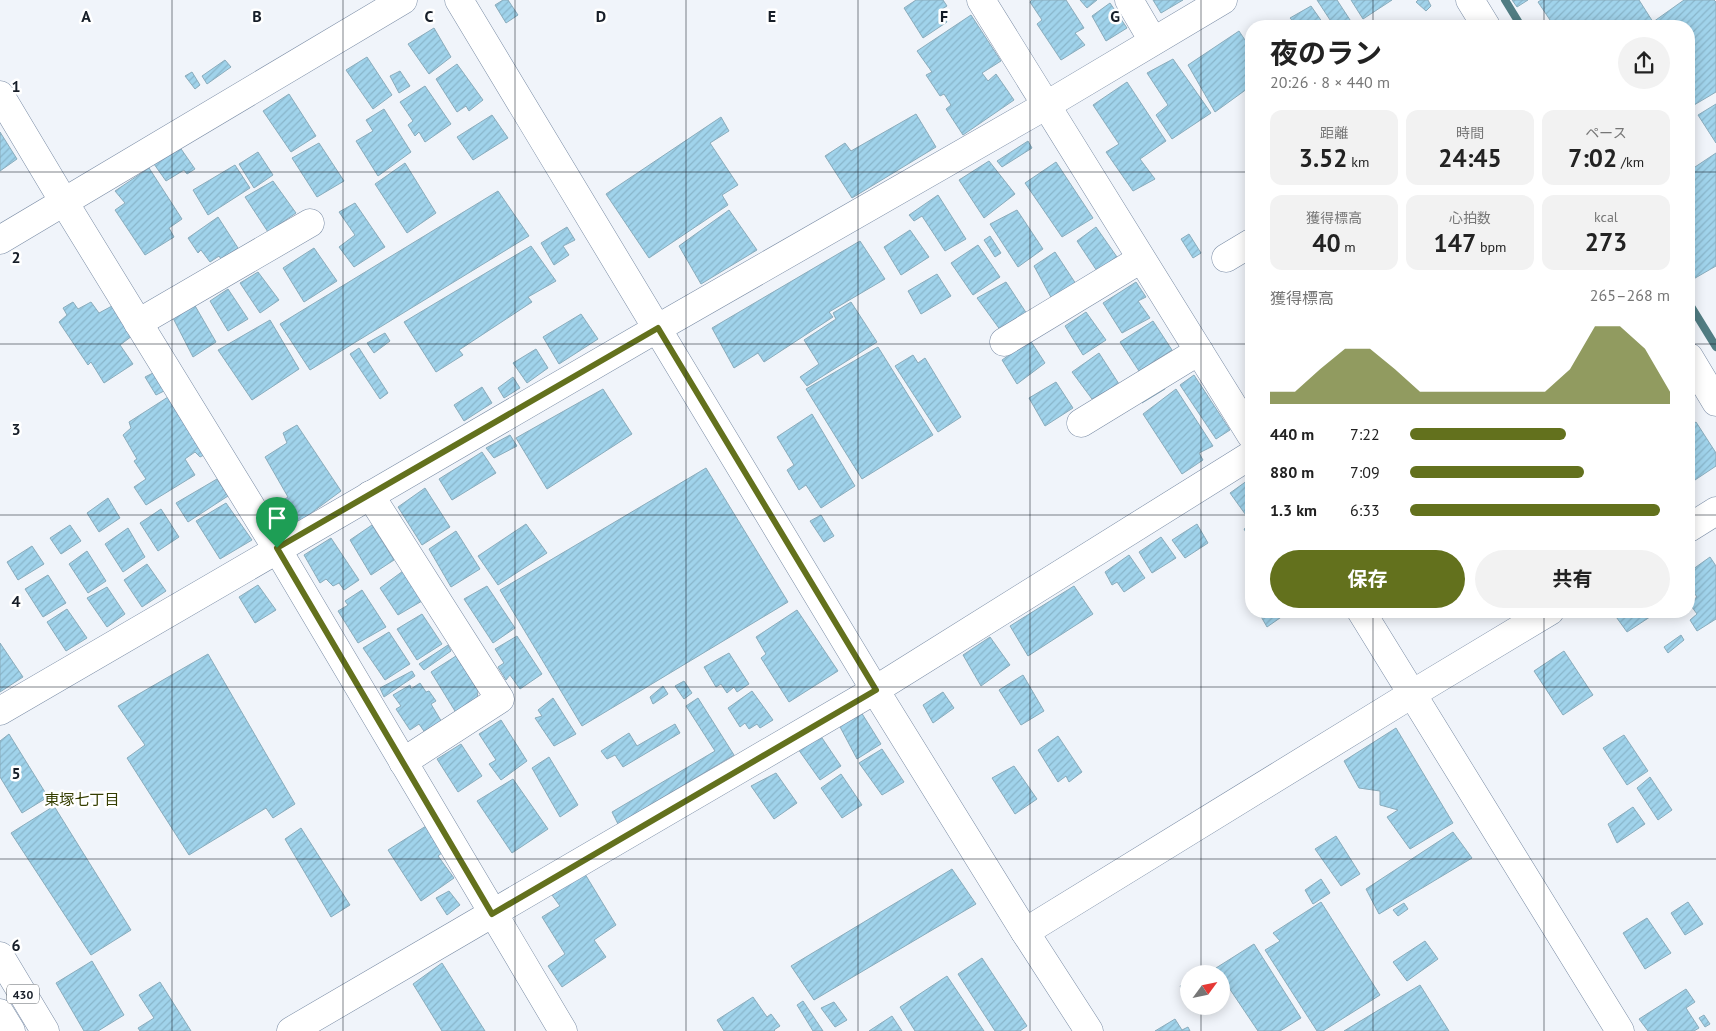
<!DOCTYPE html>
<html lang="ja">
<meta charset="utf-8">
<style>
body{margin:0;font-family:"PT Sans","Noto Sans JP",sans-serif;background:#f2f2f2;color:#222;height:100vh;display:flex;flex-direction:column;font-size:19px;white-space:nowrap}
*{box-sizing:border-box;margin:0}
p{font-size:16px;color:#767676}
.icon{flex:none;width:28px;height:28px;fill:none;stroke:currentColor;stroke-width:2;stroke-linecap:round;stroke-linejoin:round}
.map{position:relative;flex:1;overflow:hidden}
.sheet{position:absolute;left:1245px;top:20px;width:450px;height:598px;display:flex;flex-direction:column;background:#fff;border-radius:20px;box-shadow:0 2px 12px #0003}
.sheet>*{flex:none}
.needle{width:32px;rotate:57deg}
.buttons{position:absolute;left:1180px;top:965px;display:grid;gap:10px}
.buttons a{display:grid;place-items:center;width:50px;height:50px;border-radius:50%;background:#fff;box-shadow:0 2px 12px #0003;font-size:25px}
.pin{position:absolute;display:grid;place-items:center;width:42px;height:42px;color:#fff;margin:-51px -21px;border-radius:50% 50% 50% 0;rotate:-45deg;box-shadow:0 0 5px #0007}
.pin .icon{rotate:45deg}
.round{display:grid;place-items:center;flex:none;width:52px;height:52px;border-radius:26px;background:#f2f2f2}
.summary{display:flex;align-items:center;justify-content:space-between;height:85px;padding:0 25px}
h1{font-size:28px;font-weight:700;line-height:38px}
.stats{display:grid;grid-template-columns:repeat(3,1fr);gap:8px;height:85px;padding:5px 25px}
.stats div{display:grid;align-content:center;border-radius:12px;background:#f2f2f2;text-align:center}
.stats b{font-size:25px;font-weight:700}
.stats small{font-size:14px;font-weight:400}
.stats p{font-size:14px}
.chart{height:140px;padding:10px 25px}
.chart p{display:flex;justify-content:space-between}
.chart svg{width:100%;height:90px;margin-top:5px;fill:#63711d;opacity:.7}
.button{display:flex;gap:10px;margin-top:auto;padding:10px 25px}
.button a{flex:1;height:58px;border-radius:30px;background:#63711d;color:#fff;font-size:20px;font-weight:700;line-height:58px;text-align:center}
.button a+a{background:#f2f2f2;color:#222}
ul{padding:0 25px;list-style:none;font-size:16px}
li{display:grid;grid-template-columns:80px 60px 1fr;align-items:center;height:38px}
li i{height:12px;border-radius:6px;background:#63711d}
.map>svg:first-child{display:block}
</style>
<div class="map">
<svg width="1716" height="1031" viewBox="0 0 1716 1031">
<defs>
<pattern id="building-hatch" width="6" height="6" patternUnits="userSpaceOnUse" patternTransform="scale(1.25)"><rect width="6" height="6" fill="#a0d3eb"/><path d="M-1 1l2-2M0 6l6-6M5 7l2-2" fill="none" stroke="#89b5ca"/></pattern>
</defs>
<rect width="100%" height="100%" fill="#f0f4fa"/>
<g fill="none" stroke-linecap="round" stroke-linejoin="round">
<g stroke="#517d83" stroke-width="8">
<polyline points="1505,0 1521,26"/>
<polyline points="1689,303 1716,347"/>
</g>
</g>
<g fill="url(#building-hatch)" stroke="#8aacbc">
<polygon points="503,0 508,0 518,15 506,23 495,5"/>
<polygon points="916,0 943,0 947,6 939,11 947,22 923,38 904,8"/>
<polygon points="1032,0 1066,0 1084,28 1075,33 1085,45 1061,60 1037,24 1042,20 1030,2"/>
<polygon points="1080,0 1097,0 1087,8"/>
<polygon points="1153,0 1183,0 1161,13"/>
<polygon points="1317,0 1337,0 1354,26 1334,26"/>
<polygon points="1351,0 1392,0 1363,19"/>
<polygon points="1418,0 1428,0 1431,6 1426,11 1416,2"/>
<polygon points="1512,0 1528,0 1517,7"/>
<polygon points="1541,0 1639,0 1653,22 1684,0 1714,0 1716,2 1716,92 1689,108 1689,26 1554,26 1538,2"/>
<polygon points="1110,3 1127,28 1106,41 1092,16"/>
<polygon points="1311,6 1325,26 1297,26 1290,18"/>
<polygon points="971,15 1001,61 982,73 988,81 996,74 1014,100 963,135 946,109 951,105 944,94 940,96 926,75 932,72 917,51"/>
<polygon points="434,28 451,57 429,74 408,44"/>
<polygon points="1239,31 1251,49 1251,86 1215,112 1188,65"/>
<polygon points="367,57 392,95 373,109 346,70"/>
<polygon points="1173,59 1211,113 1172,139 1156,115 1168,105 1147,73"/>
<polygon points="225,60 231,67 207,84 202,76"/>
<polygon points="457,64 483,100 469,111 466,106 457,112 436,79"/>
<polygon points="400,71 410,86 399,93 390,76"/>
<polygon points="192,72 200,85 195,89 185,76"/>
<polygon points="1127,82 1166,141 1140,159 1155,179 1133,191 1106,152 1119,144 1093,105"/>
<polygon points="425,86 451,124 425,142 419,132 415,136 408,125 413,121 400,102"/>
<polygon points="289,94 316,136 291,152 263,111"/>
<polygon points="1716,104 1716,143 1698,115"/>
<polygon points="384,109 411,152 378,176 356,141 373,131 366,120"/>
<polygon points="916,114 936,147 852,198 825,156 845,143 851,151"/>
<polygon points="492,115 508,138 473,160 457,137"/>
<polygon points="721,117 729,131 710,143 738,185 722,195 728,205 649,258 606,194"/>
<polygon points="0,132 17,159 0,171"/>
<polygon points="1028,141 1032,148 1002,167 997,161"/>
<polygon points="319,143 344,181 317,197 292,158"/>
<polygon points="179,146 195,169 187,174 184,170 166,181 154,164"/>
<polygon points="258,152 273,175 254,188 239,164"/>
<polygon points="1716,153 1716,266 1690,281 1689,279 1689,171"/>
<polygon points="989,161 1015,194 984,218 959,180"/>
<polygon points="1056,162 1093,218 1062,237 1025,183"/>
<polygon points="405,163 436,213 407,233 375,184"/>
<polygon points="235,165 250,188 208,215 193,190"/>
<polygon points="149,168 182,219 169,228 174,237 145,255 115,210 125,203 115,191"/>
<polygon points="273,181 296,213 268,232 245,197"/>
<polygon points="498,191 529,236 310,370 280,324"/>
<polygon points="938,195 966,239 945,251 922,216 914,221 909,215"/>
<polygon points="355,203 385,247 354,267 339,247 355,235 339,212"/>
<polygon points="729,210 757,250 701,284 679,246"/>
<polygon points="1017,210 1043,249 1018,267 990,224"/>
<polygon points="218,217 238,248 221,259 219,256 210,262 201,250 198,253 188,238"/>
<polygon points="567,227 575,240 563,246 569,255 554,265 541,243"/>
<polygon points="1096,227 1117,257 1097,271 1077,241"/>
<polygon points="910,230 929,257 901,275 884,247"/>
<polygon points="1189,234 1201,253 1193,258 1181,239"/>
<polygon points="990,236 1001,253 995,257 984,240"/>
<polygon points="860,241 885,279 829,312 833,317 764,362 758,353 734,368 712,328"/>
<polygon points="978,245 1000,277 973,295 951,263"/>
<polygon points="531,246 556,281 528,297 532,302 459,350 463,355 436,372 404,322"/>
<polygon points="314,248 337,281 304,302 283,268"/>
<polygon points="1055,252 1076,284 1052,299 1034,266"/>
<polygon points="258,272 279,300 260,313 240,283"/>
<polygon points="937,274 951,296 921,314 908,291"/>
<polygon points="1006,282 1027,314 1001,331 977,298"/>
<polygon points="1136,282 1146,297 1138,301 1150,318 1122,333 1103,303"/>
<polygon points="228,289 248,319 228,331 210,301"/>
<polygon points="73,302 78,309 91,302 99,313 112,306 132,336 120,345 133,364 104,383 91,362 88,365 59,322 67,315 63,308"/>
<polygon points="851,302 877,342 807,386 800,377 819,364 804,340 836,319 833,313"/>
<polygon points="194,304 216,342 193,357 173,318"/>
<polygon points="1086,312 1106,340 1083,355 1065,326"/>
<polygon points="581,314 598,339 559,364 543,337"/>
<polygon points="270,320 299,369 252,400 218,350"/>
<polygon points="1153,321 1172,350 1139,371 1120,342"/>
<polygon points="385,333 390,341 374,353 367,343"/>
<polygon points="1030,340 1045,363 1017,384 1002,360"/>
<polygon points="878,347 933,435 862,479 806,389"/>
<polygon points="359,348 388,393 380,399 350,354"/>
<polygon points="536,349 548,368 527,383 513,363"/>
<polygon points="1099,353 1119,384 1092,399 1072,372"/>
<polygon points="913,355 918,363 925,358 961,417 938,432 895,366"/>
<polygon points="153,373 164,391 156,395 145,377"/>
<polygon points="1194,375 1230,430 1216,439 1180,385"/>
<polygon points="513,377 520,388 504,398 498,388"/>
<polygon points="1056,382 1073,408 1045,426 1029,398"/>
<polygon points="1163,383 1165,389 1142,403 1139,399"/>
<polygon points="482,387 492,403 464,421 454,405"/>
<polygon points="603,389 632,434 547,489 516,438"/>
<polygon points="1176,389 1213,446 1199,453 1203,460 1182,474 1143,414"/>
<polygon points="168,397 204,455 200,457 195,452 185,459 195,475 146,505 134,487 146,479 134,461 137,459 123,435 131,428 129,422"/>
<polygon points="812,414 855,486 821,508 806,485 799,490 787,470 794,465 777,437"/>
<polygon points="1696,422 1716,453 1716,466 1689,484 1689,427"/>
<polygon points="297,425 341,491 299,522 282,501 288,497 265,457 287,443 283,433"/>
<polygon points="510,435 517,446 494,458 486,448"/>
<polygon points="482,452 496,473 452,500 439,479"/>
<polygon points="706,468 788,602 582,726 500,590"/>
<polygon points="1251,478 1251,515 1248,518 1230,493"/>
<polygon points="217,479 228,496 188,522 176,503"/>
<polygon points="425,488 450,527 422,545 398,507"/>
<polygon points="108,498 120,518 99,532 87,513"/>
<polygon points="226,503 252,540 220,559 196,521"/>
<polygon points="161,509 179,537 158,551 140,523"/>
<polygon points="821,515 834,536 824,542 810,521"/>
<polygon points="526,524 547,553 498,585 478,556"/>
<polygon points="1197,524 1208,543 1185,558 1172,540"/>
<polygon points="70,525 81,541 61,554 50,538"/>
<polygon points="372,525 394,560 371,575 350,540"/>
<polygon points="1251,525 1251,541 1244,529"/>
<polygon points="128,528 145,557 123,572 105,544"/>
<polygon points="456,531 480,569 451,587 429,549"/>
<polygon points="1161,537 1176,558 1152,573 1139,552"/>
<polygon points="331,538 359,580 344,590 339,583 333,586 326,579 320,583 304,555"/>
<polygon points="32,546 44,564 18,580 7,562"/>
<polygon points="87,551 106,581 88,593 69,564"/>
<polygon points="1129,555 1145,578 1124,592 1117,582 1112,585 1105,572"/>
<polygon points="1710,557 1716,566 1716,619 1697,631 1690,620 1697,614 1689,603 1697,597 1689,585 1689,572"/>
<polygon points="147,564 166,591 142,607 124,580"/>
<polygon points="403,571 422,601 398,615 380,588"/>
<polygon points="48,575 66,603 43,617 25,589"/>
<polygon points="258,585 276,610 255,623 239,597"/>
<polygon points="487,586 515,628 493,643 464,599"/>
<polygon points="1074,586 1093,614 1028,656 1010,626"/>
<polygon points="107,587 125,614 107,627 87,598"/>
<polygon points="362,590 386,627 358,643 338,611 348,605 345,601"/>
<polygon points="67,609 87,638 66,651 47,622"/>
<polygon points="797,610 838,671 789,702 761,658 766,654 756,637"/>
<polygon points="1262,611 1290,611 1267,627 1259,613"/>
<polygon points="1619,611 1659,611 1627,632 1614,614"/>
<polygon points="422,614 442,644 417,660 397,629"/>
<polygon points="389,632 410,664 385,680 363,648"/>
<polygon points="1681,635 1684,640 1668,653 1664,647"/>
<polygon points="517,636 542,674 520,689 510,675 506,680 498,667 504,663 495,649"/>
<polygon points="990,637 1010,665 981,686 963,655"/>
<polygon points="0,643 23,677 0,692"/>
<polygon points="448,645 451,651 424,670 419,664"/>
<polygon points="1564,651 1593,695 1563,715 1534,671"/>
<polygon points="729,653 749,684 737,692 734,687 727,693 721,684 716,687 704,667"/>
<polygon points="208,654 295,804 273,818 266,808 189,855 127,758 145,745 118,706"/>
<polygon points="456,656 478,691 476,705 458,716 431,672"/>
<polygon points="412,671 415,676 384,697 380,688"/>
<polygon points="1023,675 1044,711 1021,725 999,690"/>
<polygon points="684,681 692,693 684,699 675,686"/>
<polygon points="420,683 426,692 429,691 436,701 431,704 443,724 426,734 419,724 410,730 396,709 401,706 393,695 410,685 411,689"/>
<polygon points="663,686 668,694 653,704 650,697"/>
<polygon points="752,691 773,720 760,728 757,724 749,729 745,723 740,727 728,708"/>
<polygon points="943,692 954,708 933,723 923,705"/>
<polygon points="553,698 576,734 554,746 535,718 542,716 538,710"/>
<polygon points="698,698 734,755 618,824 612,812 715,751 686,706"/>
<polygon points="861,712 881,744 857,759 839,725"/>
<polygon points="501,720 527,761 501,780 489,764 496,760 479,734"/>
<polygon points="675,724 680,733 623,767 615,755 607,759 601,751 629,733 637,746"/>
<polygon points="1396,728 1453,823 1410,849 1387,817 1398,810 1380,805 1380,791 1359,788 1344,761"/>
<polygon points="9,734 48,797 22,813 0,777 0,741"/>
<polygon points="820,735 841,766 820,780 798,749"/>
<polygon points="1624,735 1648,771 1627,785 1603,748"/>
<polygon points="1058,736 1082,772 1069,782 1066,776 1058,782 1038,750"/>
<polygon points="461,744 482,776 458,792 437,759"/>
<polygon points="882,749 904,782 882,795 859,763"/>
<polygon points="549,757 578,805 560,817 532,768"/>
<polygon points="1014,766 1037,799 1015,814 992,778"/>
<polygon points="776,773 797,803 774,819 751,786"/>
<polygon points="841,774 862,805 842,818 821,788"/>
<polygon points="1650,777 1672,810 1658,820 1637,788"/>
<polygon points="513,779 548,829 512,853 477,801"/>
<polygon points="54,806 131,930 91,955 11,833"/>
<polygon points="1633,807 1645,824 1617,843 1608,824"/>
<polygon points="426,826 443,852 438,856 454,878 421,901 388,850"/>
<polygon points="301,828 350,905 331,917 285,839"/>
<polygon points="1453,832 1472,858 1379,914 1366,889"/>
<polygon points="1336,836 1360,874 1341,886 1315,849"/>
<polygon points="952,869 976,904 814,1000 791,966"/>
<polygon points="585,874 616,925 594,940 606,957 562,987 548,966 565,954 542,917 560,906 552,895"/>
<polygon points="1321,879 1330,893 1313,904 1305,890"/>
<polygon points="449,891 460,905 447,915 436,898"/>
<polygon points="1321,902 1380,995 1323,1031 1317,1031 1265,950 1280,941 1273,933"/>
<polygon points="1688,902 1703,924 1685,935 1671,913"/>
<polygon points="1404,903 1408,909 1398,916 1393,910"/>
<polygon points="1647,918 1671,953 1645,969 1623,933"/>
<polygon points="1425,941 1438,959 1407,981 1393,962"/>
<polygon points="1254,944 1301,1018 1280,1031 1258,1031 1221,976 1221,974 1219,974 1216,968"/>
<polygon points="982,958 1027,1026 1020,1031 995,1031 958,974"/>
<polygon points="92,961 124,1015 98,1031 84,1031 56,983"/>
<polygon points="442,963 485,1031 442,1031 413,984"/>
<polygon points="1210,967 1214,974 1200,974"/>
<polygon points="947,976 984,1031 915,1031 900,1007"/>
<polygon points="1189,980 1189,1000 1180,986"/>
<polygon points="160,982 191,1031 140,1031 138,1028 154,1018 139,995"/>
<polygon points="1420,985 1449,1031 1344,1031"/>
<polygon points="1686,989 1695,1002 1686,1008 1699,1028 1694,1031 1648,1031 1639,1019"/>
<polygon points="753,997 767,1017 771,1014 780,1026 774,1030 775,1031 724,1031 717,1020"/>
<polygon points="803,1001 823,1031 813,1031 797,1005"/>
<polygon points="834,1002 847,1020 835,1027 821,1008"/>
<polygon points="1704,1015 1710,1024 1705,1027 1699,1018"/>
<polygon points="892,1016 902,1031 869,1031"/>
<polygon points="1175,1019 1182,1030 1188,1027 1190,1031 1155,1031"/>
</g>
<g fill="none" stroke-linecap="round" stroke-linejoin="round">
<g stroke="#7a8ca5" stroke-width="29">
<g id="street">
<polyline points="981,0 1251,435"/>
<polyline points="1129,0 1153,41"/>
<polyline points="0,95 64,202 277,549 563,1031"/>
<polyline points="0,240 403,0"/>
<polyline points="1226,258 1251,243"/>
<polyline points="138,323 310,223"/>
<polyline points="1004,342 1141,259"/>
<polyline points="1081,423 1199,351"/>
<polyline points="370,495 500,699 403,762"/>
<polyline points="1361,611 1620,1031"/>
<polyline points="0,711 658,328 1045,106 1223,0"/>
<polyline points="291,1031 875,690 1251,455"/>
</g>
</g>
<g stroke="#7a8ca5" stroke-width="29">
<g id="secondary">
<polyline points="459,0 875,690 1025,932 1089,1031"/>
<polyline points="1470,0 1486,26"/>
<polyline points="1689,357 1716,402"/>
<polyline points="1689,528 1716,511"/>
<polyline points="1025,932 1412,694 1550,611"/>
</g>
</g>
<g stroke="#7a8ca5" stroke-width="29">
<g id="highway">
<polyline points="0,956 45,1031"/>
<polyline points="0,1013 11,1031"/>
</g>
</g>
<use href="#street" stroke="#fff" stroke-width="28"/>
<use href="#secondary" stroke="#fff" stroke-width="28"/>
<use href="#highway" stroke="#fff" stroke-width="28"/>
</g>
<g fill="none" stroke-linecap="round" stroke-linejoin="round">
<g stroke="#fff" stroke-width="10">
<polygon id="route" points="658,328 876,690 492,914 277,548"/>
</g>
<use href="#route" stroke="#63711d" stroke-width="6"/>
</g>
<path fill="none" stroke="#171e28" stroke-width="1" stroke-opacity="0.55" d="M 172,0 L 172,1031M 343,0 L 343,1031M 515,0 L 515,1031M 686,0 L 686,1031M 858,0 L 858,1031M 1030,0 L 1030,1031M 1201,0 L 1201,974M 1373,0 L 1373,26M 1544,0 L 1544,26M 0,172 L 1251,172M 1689,172 L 1716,172M 0,344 L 1251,344M 1689,344 L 1716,344M 0,515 L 1251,515M 1689,515 L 1716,515M 1373,611 L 1373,1031M 1544,611 L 1544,1031M 0,687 L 1716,687M 0,859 L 1716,859M 1201,1006 L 1201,1031"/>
<g text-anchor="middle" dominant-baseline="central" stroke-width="5" stroke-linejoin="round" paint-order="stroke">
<rect fill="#fff" stroke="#5d6268" stroke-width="1" x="7" y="984.5" width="32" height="19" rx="4"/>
<g font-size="12" font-weight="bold" fill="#171e28">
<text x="23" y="994">430</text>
</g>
<g font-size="15" fill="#353e01" stroke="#fff">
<text x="82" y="799">東塚七丁目</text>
</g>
</g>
<g font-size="16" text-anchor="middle" font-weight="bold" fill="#171e28" stroke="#fff" stroke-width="5" stroke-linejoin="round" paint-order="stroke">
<text x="86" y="22">A</text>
<text x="257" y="22">B</text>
<text x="429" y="22">C</text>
<text x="601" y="22">D</text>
<text x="772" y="22">E</text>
<text x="944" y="22">F</text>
<text x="1115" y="22">G</text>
<text x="16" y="92">1</text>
<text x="16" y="263">2</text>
<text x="16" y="435">3</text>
<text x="16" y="607">4</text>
<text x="16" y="779">5</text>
<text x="16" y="951">6</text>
</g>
</svg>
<div class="buttons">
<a><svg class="needle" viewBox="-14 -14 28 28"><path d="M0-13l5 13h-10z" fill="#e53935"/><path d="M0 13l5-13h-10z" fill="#767676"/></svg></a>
</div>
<div class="pin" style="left:277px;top:548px;background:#1e9e55"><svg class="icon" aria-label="arrive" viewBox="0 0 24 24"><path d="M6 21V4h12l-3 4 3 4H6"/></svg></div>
<section class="sheet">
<div class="summary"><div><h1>夜のラン</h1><p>20:26 · 8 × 440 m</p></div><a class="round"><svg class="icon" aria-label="share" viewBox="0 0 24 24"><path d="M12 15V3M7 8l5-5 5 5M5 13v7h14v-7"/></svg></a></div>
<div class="stats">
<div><p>距離</p><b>3.52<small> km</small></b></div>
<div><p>時間</p><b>24:45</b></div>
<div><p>ペース</p><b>7:02<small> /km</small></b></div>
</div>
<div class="stats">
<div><p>獲得標高</p><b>40<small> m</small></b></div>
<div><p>心拍数</p><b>147<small> bpm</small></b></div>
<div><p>kcal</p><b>273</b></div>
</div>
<div class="chart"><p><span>獲得標高</span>265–268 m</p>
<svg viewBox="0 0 160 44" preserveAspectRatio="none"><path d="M0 44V38L10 38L20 27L30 17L40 17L50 27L60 38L70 38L80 38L90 38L100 38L110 38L120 27L130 6L140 6L150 17L160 38V44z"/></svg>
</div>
<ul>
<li><b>440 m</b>7:22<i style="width:60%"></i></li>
<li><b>880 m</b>7:09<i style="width:67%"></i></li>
<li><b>1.3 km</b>6:33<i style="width:96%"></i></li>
</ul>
<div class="button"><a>保存</a><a>共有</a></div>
</section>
</div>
